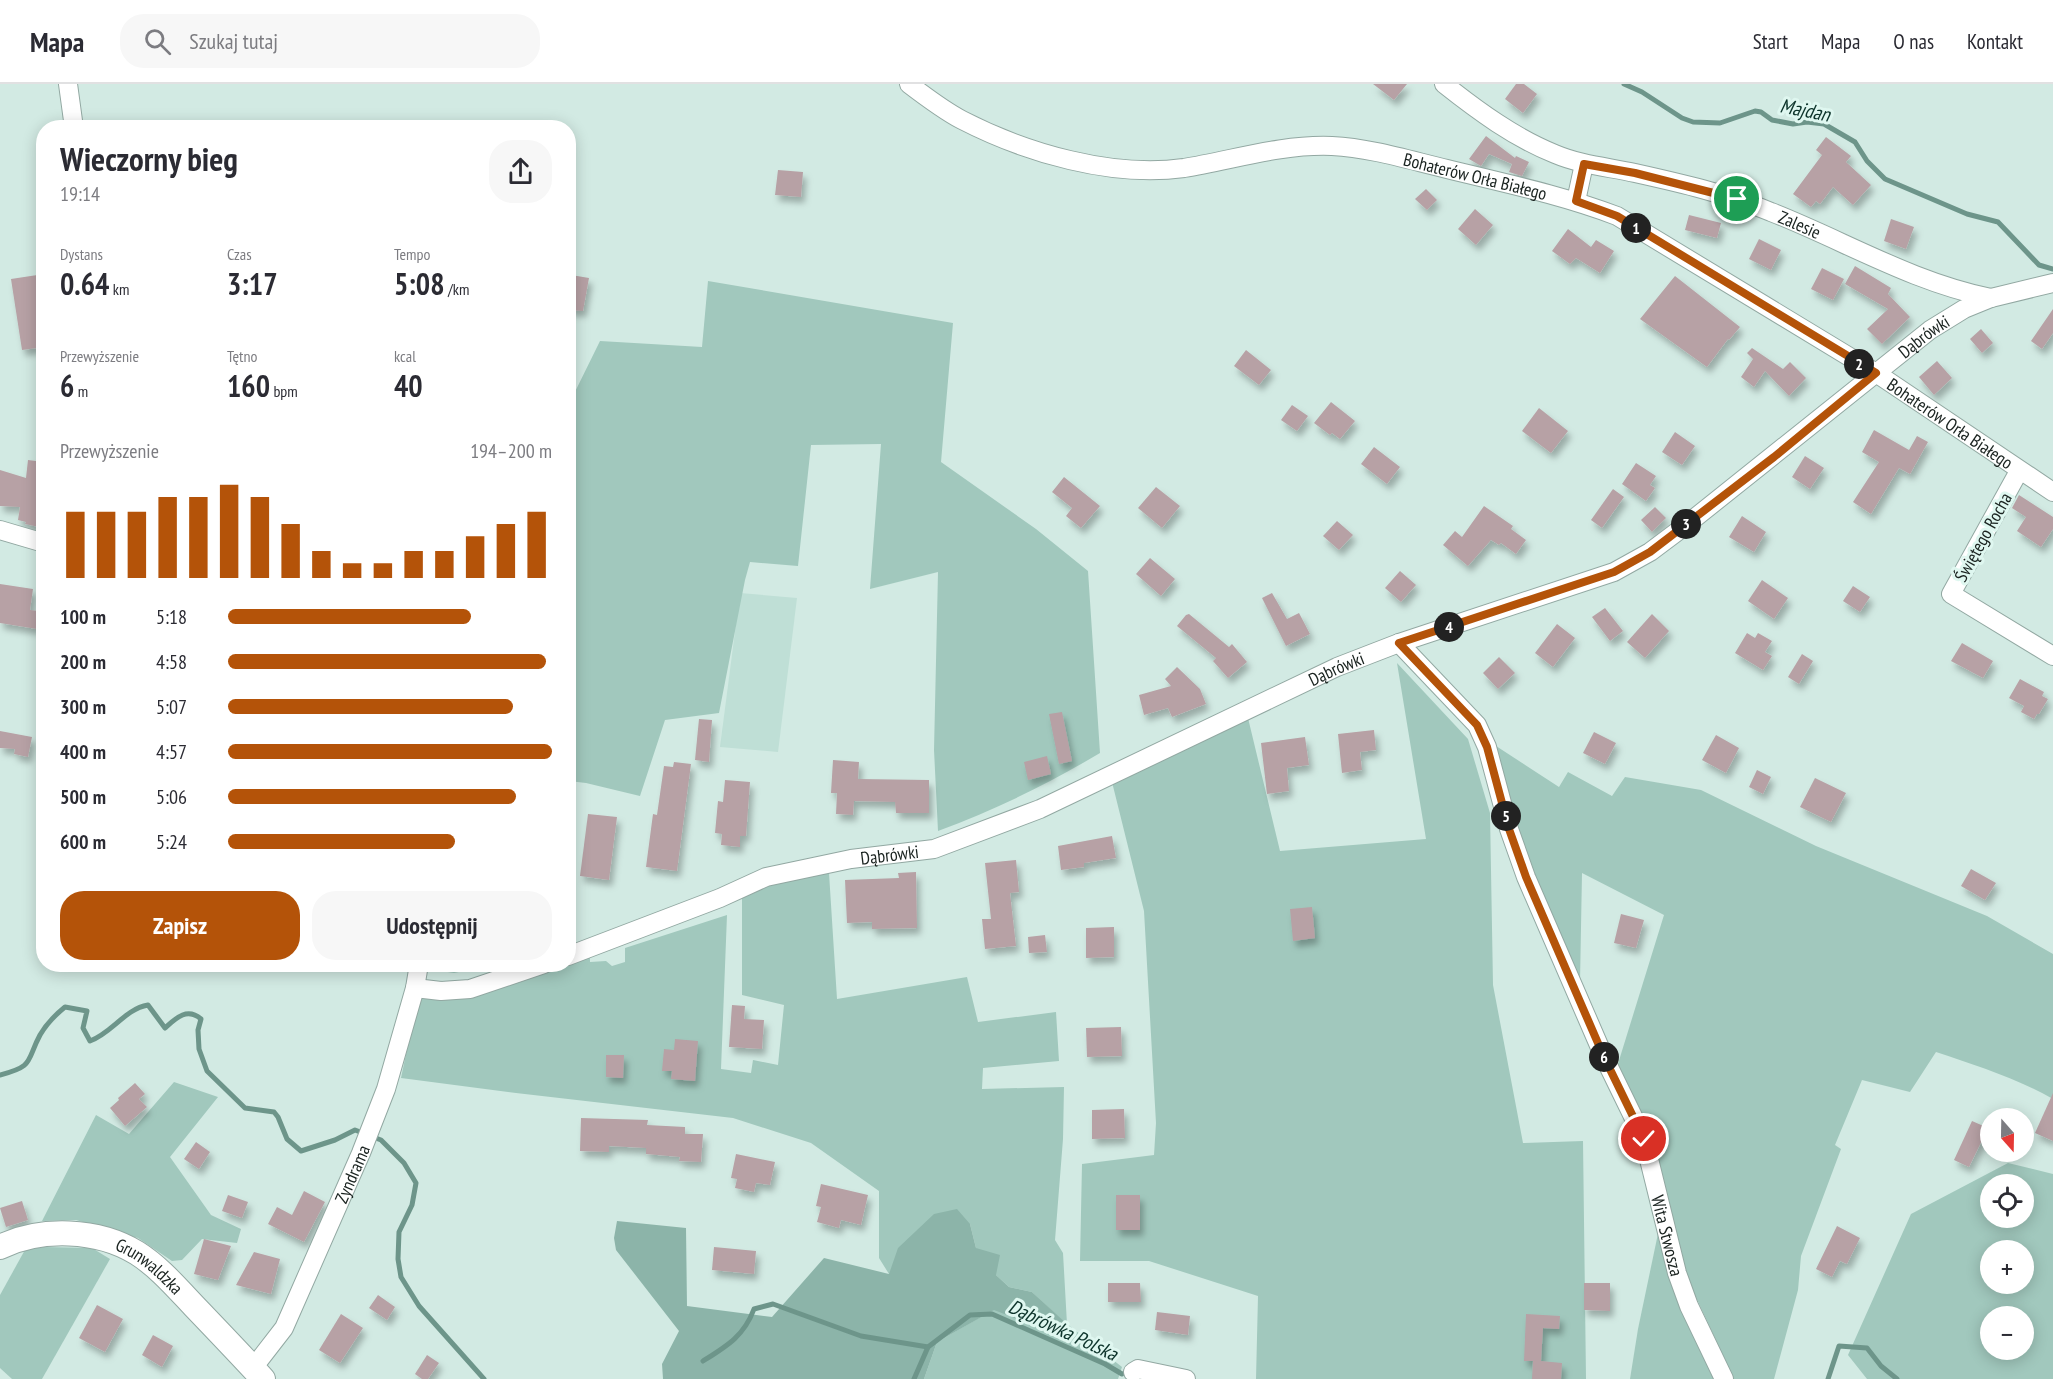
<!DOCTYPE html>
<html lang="pl">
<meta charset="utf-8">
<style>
body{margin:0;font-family:"PT Sans Narrow",sans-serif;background:#f7f7f7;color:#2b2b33;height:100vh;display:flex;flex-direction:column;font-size:22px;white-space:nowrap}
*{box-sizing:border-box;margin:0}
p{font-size:20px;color:#7c7c81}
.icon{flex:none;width:33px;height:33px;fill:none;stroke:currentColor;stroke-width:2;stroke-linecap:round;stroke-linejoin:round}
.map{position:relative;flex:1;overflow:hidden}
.sheet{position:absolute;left:36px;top:36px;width:540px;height:852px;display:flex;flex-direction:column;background:#fff;border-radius:24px;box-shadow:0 3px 15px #0003}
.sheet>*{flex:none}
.needle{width:39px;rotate:160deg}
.tools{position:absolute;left:1980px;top:1024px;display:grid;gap:12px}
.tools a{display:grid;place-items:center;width:54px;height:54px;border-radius:50%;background:#fff;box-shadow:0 3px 15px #0003;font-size:30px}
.pin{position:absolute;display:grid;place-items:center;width:51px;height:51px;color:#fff;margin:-26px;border:3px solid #fff;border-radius:50%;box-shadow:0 2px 6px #0007}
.km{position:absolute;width:30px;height:30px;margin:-15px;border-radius:50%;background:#222;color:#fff;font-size:16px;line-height:30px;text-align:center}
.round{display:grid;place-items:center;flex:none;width:63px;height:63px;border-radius:24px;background:#f7f7f7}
.summary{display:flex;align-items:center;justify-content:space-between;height:102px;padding:0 24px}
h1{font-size:33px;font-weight:800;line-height:45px}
.figures{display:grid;grid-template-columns:repeat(3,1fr);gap:9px;height:102px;padding:6px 24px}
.figures div{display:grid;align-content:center}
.figures b{font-size:30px;font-weight:800}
.figures small{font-size:16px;font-weight:400}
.figures p{font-size:16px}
.chart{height:168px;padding:12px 24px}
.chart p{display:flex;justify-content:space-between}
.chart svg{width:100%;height:108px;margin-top:6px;stroke:#b45309;stroke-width:6}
.button{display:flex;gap:12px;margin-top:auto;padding:12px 24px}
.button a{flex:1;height:69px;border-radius:24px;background:#b45309;color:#fff;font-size:24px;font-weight:800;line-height:69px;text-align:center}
.button a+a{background:#f7f7f7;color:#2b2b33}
ul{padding:0 24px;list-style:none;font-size:20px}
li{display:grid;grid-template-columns:96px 72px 1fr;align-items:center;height:45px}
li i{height:15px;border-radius:8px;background:#b45309}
header{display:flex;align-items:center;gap:36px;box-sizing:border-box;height:84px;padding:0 30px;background:#fff;border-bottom:2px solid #e1e1e2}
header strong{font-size:28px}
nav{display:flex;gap:33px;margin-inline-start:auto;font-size:21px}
.search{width:420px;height:54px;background:#f7f7f7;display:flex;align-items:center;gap:15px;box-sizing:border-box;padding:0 21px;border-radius:24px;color:#7c7c81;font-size:22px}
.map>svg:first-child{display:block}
</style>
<header>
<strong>Mapa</strong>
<div class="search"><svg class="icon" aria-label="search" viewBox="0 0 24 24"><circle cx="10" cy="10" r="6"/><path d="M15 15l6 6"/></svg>Szukaj tutaj</div>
<nav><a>Start</a><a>Mapa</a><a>O nas</a><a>Kontakt</a></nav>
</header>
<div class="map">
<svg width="2053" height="1295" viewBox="0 0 2053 1295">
<defs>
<filter id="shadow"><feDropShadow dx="3.5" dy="6" stdDeviation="3" flood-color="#0004"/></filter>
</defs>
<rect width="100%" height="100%" fill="#d2eae3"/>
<polygon fill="#bfdfd6" points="740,509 797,514 778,668 720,663"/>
<g fill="#a1c8bd" fill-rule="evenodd">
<path d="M 708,197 L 953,239 L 941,378 L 1036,445 L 1088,487 L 1100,669 C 1048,700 995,726 938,747 L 934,666 L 938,488 L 870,505 L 881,360 L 811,361 L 798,482 L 750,478 L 745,496 L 719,629 L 665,636 L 640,712 L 586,699 L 569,697 L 568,322 L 600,257 L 702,263 Z"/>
<polygon points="1397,579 1468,655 1490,729 1493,901 1523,1059 1583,1057 1586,1295 1256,1295 1258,1212 1149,1177 1080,1177 1082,1080 1154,1071 1156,1039 1144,827 1112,698 1248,634 1280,767 1426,755"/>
<path d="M 1493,660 L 1559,703 L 1568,688 L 1612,712 L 1625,693 L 1701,706 L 1816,762 L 1987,832 L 2053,870 L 2053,1015 C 2016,994 1975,981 1936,968 L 1910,1008 L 1862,996 L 1835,1061 L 1841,1065 L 1801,1172 L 1798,1206 L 1774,1295 L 1734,1295 L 1687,1194 L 1661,1087 L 1617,983 L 1664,831 L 1582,789 L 1580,898 L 1540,815 L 1510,730 Z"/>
<polygon points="829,789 837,915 967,893 978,938 1056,928 1059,977 983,984 982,1005 1064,1003 1063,1055 1055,1156 1063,1169 1067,1240 1122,1283 1118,1295 924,1295 937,1258 995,1225 1036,1242 1066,1240 1032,1208 1009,1203 996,1191 976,1164 970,1140 889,1190 879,1174 879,1107 811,1059 733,1034 516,1009 401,994 418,913 472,912 520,898 590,872 590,878 606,877 612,882 625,878 625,864 727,831 721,985 751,989 753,976 778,981 784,921 742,911 742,813 773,799"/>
<polygon points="429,881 429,880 493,881 454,889 428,885"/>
<polygon points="174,998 218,1013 170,1073 211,1131 241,1145 237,1159 202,1155 182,1176 172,1177 138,1154 76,1136 42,1137 96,1031 129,1050"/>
<path d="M 2008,1079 L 2053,1090 L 2053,1295 L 1867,1295 L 1848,1271 L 1911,1130 ZM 1990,1101 L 2024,1101 L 2024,1134 L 1990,1134 ZM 1990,1167 L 2024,1167 L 2024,1200 L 1990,1200 ZM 1990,1233 L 2024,1233 L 2024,1266 L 1990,1266 Z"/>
<polygon points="1660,1140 1714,1295 1630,1295 1638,1245"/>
<polygon points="44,1163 92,1164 110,1175 42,1295 12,1295 0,1284 0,1211 26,1164"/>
</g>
<polygon fill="#8cb4a9" points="957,1125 970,1140 976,1164 1000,1171 996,1191 1009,1203 1032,1208 1067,1240 1036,1242 994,1226 937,1258 924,1295 663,1295 662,1280 679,1247 616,1166 614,1154 617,1137 686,1144 687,1222 772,1233 824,1174 889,1190 898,1164 934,1130"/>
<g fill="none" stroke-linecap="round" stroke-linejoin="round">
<g stroke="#6d958a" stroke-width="5">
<polyline points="1624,0 1642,8 1682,34 1693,38 1720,39 1755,27 1761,28 1772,36 1793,40 1807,38 1824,40 1855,58 1867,77 1885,95 1967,130 1998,138 2039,181 2053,185"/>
<path d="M 0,991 C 35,982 26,977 40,951 C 47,939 55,931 65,923 L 87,927 L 83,944 L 90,957 C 112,949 125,925 148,921 L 165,944 C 176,934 187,923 201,935 L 198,946 L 199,965 L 207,987 L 245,1024 L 274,1028 L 278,1033 L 287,1055 L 301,1067 L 335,1056 L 355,1046 L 381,1056 L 404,1079 L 416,1099 L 412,1121 L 399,1148 L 398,1175 L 401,1193 L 419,1222 L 484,1295"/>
<path d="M 703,1277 C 727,1262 744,1252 754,1225 L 773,1220 L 861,1252 L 928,1263"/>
<polyline points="914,1295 928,1263 970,1231 992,1230 1105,1280 1122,1290"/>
<polyline points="1828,1295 1839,1262 1867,1264 1881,1282 1897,1295"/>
</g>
</g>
<g fill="#b7a1a5" filter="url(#shadow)">
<polygon points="1373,0 1407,0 1394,16"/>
<polygon points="1516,0 1524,0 1537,10 1523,29 1505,15"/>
<polygon points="1486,52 1515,74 1516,72 1529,78 1522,92 1509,88 1512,80 1489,70 1481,82 1469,75"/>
<polygon points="1826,53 1851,72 1846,78 1871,101 1853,121 1833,103 1820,120 1816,117 1811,123 1793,110 1822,71 1816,66"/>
<polygon points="778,86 803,88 801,113 775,111"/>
<polygon points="1426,105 1437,116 1427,126 1415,115"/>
<polygon points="1475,125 1493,141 1476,161 1458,145"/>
<polygon points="1689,131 1721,139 1717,154 1685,146"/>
<polygon points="1891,135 1914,143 1906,165 1884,157"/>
<polygon points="1568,145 1591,163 1596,156 1614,167 1600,189 1576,174 1570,180 1552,167"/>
<polygon points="1759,155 1781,166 1771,186 1749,175"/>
<polygon points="1855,182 1891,204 1888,210 1910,233 1882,260 1867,245 1888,225 1845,200"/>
<polygon points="1822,184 1844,195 1833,216 1811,205"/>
<polygon points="44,190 44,263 22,266 11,195"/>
<polygon points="571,191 589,194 583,227 568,226 568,198 571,198"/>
<polygon points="1675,192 1740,243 1729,256 1728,255 1707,283 1640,235"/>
<polygon points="2053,225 2053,249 2042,265 2031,257"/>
<polygon points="1981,245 1993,259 1982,269 1970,255"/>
<polygon points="1752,264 1783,285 1790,278 1806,294 1789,312 1765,287 1754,303 1741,293 1753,275 1747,269"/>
<polygon points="1246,266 1271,286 1259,301 1234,282"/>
<polygon points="1937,277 1952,294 1934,311 1919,293"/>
<polygon points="1331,318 1355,337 1340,355 1332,349 1330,351 1314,339"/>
<polygon points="1292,321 1308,332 1297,347 1281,336"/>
<polygon points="1539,324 1568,347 1551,369 1522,347"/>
<polygon points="1874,346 1909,366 1917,352 1928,358 1910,390 1899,384 1871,430 1853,418 1879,378 1862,368"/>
<polygon points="1675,348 1695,362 1682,381 1662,368"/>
<polygon points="1374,363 1400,383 1387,400 1361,380"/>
<polygon points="1805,372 1824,384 1810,405 1792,393"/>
<polygon points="28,376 44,378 44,444 25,440 26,438 18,436 20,423 0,422 0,386 26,394"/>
<polygon points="1636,379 1656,392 1650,401 1655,404 1646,417 1622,400"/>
<polygon points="1064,393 1100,422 1081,444 1066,432 1072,424 1052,408"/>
<polygon points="1156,403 1180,422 1162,444 1138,424"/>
<polygon points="1613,405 1624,413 1602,444 1591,436"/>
<polygon points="2019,411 2053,433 2053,445 2041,463 2017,447 2026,433 2012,424"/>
<polygon points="1484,422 1513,442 1511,445 1526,456 1516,470 1501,459 1499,461 1491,456 1468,482 1443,461 1455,447 1462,453"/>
<polygon points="1655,423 1666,434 1652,448 1641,436"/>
<polygon points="1742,432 1766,448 1754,468 1729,453"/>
<polygon points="1337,437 1353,451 1339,466 1323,452"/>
<polygon points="1150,474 1175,495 1161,512 1136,490"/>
<polygon points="1400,487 1416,501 1401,518 1385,504"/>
<polygon points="1762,496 1788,514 1774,535 1748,517"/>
<polygon points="0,500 33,505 30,526 39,527 37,545 0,539"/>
<polygon points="1853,502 1870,513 1860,528 1843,517"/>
<polygon points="1272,509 1287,535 1299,529 1310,550 1286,562 1262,514"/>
<polygon points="1605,524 1623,547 1610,557 1592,533"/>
<polygon points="1189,530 1229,563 1232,560 1247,578 1228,594 1213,577 1216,574 1177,542 1186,531"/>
<polygon points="1652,530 1669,547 1645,574 1627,558"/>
<polygon points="1557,540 1575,554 1553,583 1535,569"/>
<polygon points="1747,549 1755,554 1758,549 1772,557 1765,568 1772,572 1763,586 1735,569"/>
<polygon points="1962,559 1993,577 1983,594 1951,577"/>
<polygon points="1802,570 1813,577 1799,600 1788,593"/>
<polygon points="1499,573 1515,589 1498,605 1483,589"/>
<polygon points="1177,583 1200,605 1206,620 1172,633 1168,624 1144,631 1139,611 1171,602 1165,595"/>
<polygon points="2020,595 2044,608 2042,612 2048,615 2039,630 2037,630 2034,635 2021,628 2024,622 2009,614"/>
<polygon points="1062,628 1072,677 1059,680 1049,630"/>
<polygon points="699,635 712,636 709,678 695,676"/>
<polygon points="1374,646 1376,666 1360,668 1362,686 1342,689 1338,650"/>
<polygon points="0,647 32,653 28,673 14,670 15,665 0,664"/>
<polygon points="1594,648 1616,659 1605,680 1583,669"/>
<polygon points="1716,651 1739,664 1726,689 1702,676"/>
<polygon points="1305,653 1309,681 1287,684 1289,707 1267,710 1261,659"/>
<polygon points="1047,672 1051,690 1028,696 1024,678"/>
<polygon points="833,676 859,678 858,695 929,696 929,729 896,729 895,718 854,717 853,731 836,730 837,709 831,709"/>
<polygon points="674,678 691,680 677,787 646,783 653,730 657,731 664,682 673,683"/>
<polygon points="1757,686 1771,693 1763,710 1749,703"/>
<polygon points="1815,694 1846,709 1831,738 1800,723"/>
<polygon points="725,696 750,698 746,752 740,752 740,763 721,761 722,750 715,749 718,717 723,718"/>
<polygon points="588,730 617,733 609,796 580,792"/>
<polygon points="1112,752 1116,774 1084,779 1084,783 1061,786 1058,762"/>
<polygon points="1016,776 1019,808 1010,809 1016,862 985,865 982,835 991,835 985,779"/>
<polygon points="1971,785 1996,799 1985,816 1961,802"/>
<polygon points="916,788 917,844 872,845 872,838 847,839 845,796 899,794 898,789"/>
<polygon points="1312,823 1315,854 1293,857 1290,825"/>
<polygon points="1621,830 1644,836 1636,864 1614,859"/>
<polygon points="1114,843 1114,873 1086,874 1086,844"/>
<polygon points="1045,851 1047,868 1029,869 1028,853"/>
<polygon points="732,921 745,922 744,935 764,936 762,965 729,963"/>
<polygon points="1121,943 1122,972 1087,973 1086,944"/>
<polygon points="675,955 698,957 695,997 671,995 672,987 662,987 664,965 674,966"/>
<polygon points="606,971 624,971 623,994 606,993"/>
<polygon points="135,999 145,1010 139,1015 147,1023 125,1042 110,1024 119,1016 118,1014"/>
<polygon points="2053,1009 2053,1057 2035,1049"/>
<polygon points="1124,1025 1125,1054 1092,1055 1092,1026"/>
<polygon points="581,1034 648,1036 647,1041 685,1043 685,1050 703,1050 701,1078 679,1077 680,1073 646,1070 646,1064 609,1062 609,1068 580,1067"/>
<polygon points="1972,1037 1988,1044 1969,1083 1954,1076"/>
<polygon points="196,1058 210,1068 199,1085 184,1075"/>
<polygon points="736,1070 775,1078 770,1101 756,1099 754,1108 735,1104 737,1095 731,1094"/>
<polygon points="821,1100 868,1111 861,1141 841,1136 839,1144 817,1138 821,1123 816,1122"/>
<polygon points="304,1107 325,1118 304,1158 268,1140 277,1123 292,1131"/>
<polygon points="228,1111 248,1118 242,1134 222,1127"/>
<rect x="1116" y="1111" width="24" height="35"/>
<polygon points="22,1117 28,1136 6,1143 0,1124"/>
<polygon points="1837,1142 1860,1154 1847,1180 1840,1177 1832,1193 1816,1185"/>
<polygon points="204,1155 231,1162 218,1196 194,1190"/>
<polygon points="714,1163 756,1167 754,1190 712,1186"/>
<polygon points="254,1168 280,1175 271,1210 236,1201"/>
<polygon points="1108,1199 1140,1199 1141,1218 1108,1218"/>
<polygon points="1584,1199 1610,1199 1610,1227 1584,1226"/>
<polygon points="378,1211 395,1223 387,1236 369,1224"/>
<polygon points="97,1221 123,1235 105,1268 79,1254"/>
<polygon points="1157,1228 1190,1232 1188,1251 1155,1246"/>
<polygon points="341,1230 363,1244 340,1279 319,1266"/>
<polygon points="1526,1230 1560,1232 1559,1245 1543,1244 1541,1277 1562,1279 1561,1295 1532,1295 1533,1277 1524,1277"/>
<polygon points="153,1251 173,1262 162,1283 142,1271"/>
<polygon points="427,1271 439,1279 428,1295 422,1295 415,1290"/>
</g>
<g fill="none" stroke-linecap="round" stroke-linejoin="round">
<g stroke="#92a8a2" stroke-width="20">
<g id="minor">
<polyline points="68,0 74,44"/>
<path id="s1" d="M 909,0 C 926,13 943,26 962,36 C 1026,69 1112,94 1184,84 C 1233,76 1281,60 1332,62 C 1371,64 1409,76 1447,85 C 1504,99 1562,111 1617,132 L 1876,289 L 2053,408"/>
<path id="s2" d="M 1444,0 C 1478,27 1515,54 1555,70 C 1581,81 1608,83 1635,89 C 1680,99 1728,110 1771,128 C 1845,157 1912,198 1991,214"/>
<polyline points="1576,117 1584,80"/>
<polyline points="2019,387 1951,510 2053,572"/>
<polyline points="0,446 44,459"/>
<path id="s3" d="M 1399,559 L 1477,641 L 1487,663 L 1509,745 L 1526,793 L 1604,973 L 1644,1055 L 1677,1189 L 1689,1222 L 1724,1295"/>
<path id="s4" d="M 568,872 L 720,814 L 766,793 L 851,775 L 934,765 L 1040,725 L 1337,583 L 1399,559 L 1614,488 L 1650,468 L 1686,441 L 1930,246 L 1964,225 L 1991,214 L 2053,199"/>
<polyline points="415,904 441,907 470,905 544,880"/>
<path id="s5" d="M 253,1284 L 284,1244 L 361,1069 L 386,1005 L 415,904 L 419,880"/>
<polyline points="1133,1288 1138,1285 1186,1295"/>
</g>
</g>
<g stroke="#92a8a2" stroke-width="26">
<g id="tertiary">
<path id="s6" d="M 0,1163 C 41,1143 98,1145 137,1169 C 159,1183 176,1203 194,1222 C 217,1246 240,1270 263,1295"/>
</g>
</g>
<use href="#minor" stroke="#fff" stroke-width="18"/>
<use href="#tertiary" stroke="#fff" stroke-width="24"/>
</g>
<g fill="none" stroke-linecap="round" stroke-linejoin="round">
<g stroke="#fff" stroke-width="12">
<polyline id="route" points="1644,1055 1604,973 1526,793 1509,745 1487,663 1477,641 1399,559 1614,488 1650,468 1774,373 1876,289 1617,132 1576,117 1584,80 1635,89 1737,115"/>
</g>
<use href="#route" stroke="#b45309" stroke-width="8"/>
</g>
<g text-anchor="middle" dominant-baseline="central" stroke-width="6" stroke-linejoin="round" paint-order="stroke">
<g font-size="18" fill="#19221f" stroke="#dff7f0">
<text stroke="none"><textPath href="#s1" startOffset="591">Bohaterów Orła Białego</textPath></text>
<text stroke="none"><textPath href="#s2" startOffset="387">Zalesie</textPath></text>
<text stroke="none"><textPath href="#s4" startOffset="1509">Dąbrówki</textPath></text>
<text stroke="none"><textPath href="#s1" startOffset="1131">Bohaterów Orła Białego</textPath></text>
<text transform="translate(1983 453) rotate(-61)">Świętego Rocha</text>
<text stroke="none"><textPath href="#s4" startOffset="825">Dąbrówki</textPath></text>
<text stroke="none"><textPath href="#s4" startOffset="339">Dąbrówki</textPath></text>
<text stroke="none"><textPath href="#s5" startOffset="219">Zyndrama</textPath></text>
<text stroke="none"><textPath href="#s3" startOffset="660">Wita Stwosza</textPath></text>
<text stroke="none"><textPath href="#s6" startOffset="160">Grunwaldzka</textPath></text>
</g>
<g font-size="20" font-style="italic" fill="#0d342b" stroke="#dff7f0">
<text transform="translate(1805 26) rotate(11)">Majdan</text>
<text transform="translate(1063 1246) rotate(25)">Dąbrówka Polska</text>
</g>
</g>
</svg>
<div class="tools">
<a><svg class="needle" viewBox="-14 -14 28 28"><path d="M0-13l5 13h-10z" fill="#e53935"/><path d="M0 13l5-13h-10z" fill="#7c7c81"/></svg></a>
<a><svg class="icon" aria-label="locate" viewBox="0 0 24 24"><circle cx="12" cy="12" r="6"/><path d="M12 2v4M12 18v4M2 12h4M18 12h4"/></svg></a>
<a>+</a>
<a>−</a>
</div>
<div class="pin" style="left:1737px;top:115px;background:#1e9e55"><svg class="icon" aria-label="arrive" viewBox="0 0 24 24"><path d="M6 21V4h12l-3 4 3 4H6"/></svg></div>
<div class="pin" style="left:1644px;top:1055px;background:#d93025"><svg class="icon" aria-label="check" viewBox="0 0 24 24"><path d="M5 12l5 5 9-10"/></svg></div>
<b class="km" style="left:1636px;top:144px">1</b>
<b class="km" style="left:1859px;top:280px">2</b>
<b class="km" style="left:1686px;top:440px">3</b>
<b class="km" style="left:1449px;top:543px">4</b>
<b class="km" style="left:1506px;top:732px">5</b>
<b class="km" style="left:1604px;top:973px">6</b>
<section class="sheet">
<div class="summary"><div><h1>Wieczorny bieg</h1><p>19:14</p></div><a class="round"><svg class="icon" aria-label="share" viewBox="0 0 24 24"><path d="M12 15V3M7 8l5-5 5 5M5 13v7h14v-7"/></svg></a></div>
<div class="figures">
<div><p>Dystans</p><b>0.64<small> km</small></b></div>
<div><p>Czas</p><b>3:17</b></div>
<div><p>Tempo</p><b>5:08<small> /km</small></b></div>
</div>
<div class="figures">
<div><p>Przewyższenie</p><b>6<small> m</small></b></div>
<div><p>Tętno</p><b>160<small> bpm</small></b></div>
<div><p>kcal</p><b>40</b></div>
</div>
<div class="chart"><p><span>Przewyższenie</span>194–200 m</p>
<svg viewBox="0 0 160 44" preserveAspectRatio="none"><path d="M5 44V17M15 44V17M25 44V17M35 44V11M45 44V11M55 44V6M65 44V11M75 44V22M85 44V33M95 44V38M105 44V38M115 44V33M125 44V33M135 44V27M145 44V22M155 44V17"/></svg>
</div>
<ul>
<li><b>100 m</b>5:18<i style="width:75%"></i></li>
<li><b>200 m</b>4:58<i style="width:98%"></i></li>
<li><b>300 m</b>5:07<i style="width:88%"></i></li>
<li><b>400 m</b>4:57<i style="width:100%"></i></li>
<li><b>500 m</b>5:06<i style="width:89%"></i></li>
<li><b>600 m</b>5:24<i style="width:70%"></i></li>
</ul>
<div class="button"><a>Zapisz</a><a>Udostępnij</a></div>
</section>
</div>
